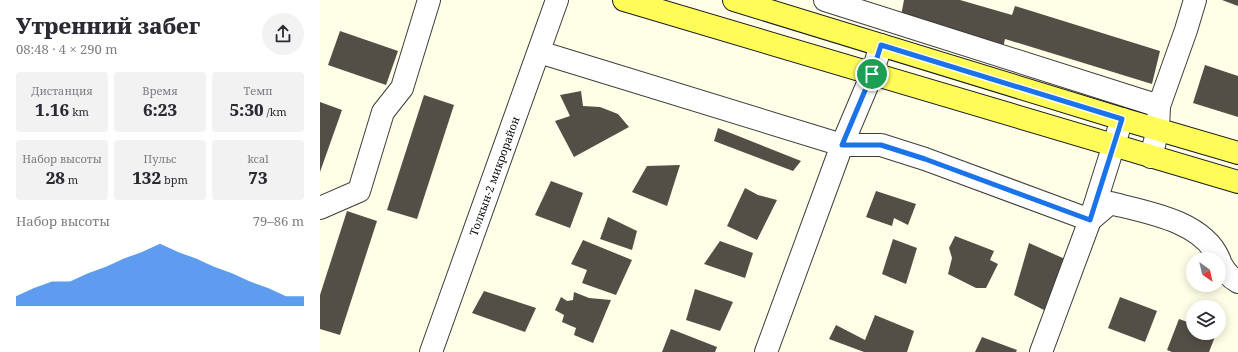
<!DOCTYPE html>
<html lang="ru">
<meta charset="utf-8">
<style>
body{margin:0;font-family:"Noto Serif",serif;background:#f2f2f3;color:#2b2b33;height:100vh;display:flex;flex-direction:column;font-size:15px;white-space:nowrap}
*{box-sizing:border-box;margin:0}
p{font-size:13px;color:#7c7c81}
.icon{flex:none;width:22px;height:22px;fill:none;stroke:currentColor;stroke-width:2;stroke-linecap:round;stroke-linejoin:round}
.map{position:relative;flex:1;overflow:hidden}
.panel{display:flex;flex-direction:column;background:#fff;width:320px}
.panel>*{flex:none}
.needle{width:26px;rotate:146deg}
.fabs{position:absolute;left:866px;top:252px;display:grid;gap:8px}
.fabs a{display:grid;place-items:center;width:40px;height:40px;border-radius:50%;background:#fff;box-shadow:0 2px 10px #0003;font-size:20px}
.pin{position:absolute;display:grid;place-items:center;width:34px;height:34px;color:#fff;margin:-17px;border:2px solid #fff;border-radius:50%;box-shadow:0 1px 4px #0007}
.round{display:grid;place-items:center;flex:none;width:42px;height:42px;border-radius:21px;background:#f2f2f3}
.headline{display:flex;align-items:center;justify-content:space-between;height:68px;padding:0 16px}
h1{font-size:22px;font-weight:800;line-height:30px}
.figures{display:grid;grid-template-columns:repeat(3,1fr);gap:6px;height:68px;padding:4px 16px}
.figures div{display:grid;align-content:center;border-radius:4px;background:#f2f2f3;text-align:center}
.figures b{font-size:17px;font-weight:800}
.figures small{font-size:11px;font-weight:400}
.figures p{font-size:11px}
.chart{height:112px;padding:8px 16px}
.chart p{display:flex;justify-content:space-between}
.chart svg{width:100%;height:72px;margin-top:4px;fill:#1a73e8;opacity:.7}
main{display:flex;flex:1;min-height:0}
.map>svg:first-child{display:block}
</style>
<main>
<section class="panel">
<div class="headline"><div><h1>Утренний забег</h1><p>08:48 · 4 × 290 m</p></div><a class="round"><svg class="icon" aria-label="share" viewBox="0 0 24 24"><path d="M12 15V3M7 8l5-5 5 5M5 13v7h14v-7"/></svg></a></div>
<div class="figures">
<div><p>Дистанция</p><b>1.16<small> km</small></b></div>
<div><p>Время</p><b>6:23</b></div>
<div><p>Темп</p><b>5:30<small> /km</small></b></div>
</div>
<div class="figures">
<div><p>Набор высоты</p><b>28<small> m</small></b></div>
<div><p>Пульс</p><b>132<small> bpm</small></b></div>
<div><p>kcal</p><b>73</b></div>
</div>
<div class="chart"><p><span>Набор высоты</span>79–86 m</p>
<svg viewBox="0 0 160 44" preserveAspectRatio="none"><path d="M0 44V38L10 33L20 29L30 29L40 24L50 20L60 15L70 11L80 6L90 11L100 15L110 20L120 24L130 29L140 33L150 38L160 38V44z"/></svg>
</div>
</section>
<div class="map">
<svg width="918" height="352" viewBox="0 0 918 352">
<rect width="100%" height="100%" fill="#ffffe7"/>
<g fill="#534e46">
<polygon points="584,0 640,0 692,15 695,6 840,51 832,84 685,39 683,48 581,16"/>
<polygon points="902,0 918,0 918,6"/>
<polygon points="20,31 78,51 66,85 8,65"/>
<polygon points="885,65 918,76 918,117 873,103"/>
<polygon points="261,91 263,106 280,107 298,114 309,127 254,157 235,121 250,116 240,95"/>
<polygon points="104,95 134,105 97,219 67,210"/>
<polygon points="0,102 22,110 0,172"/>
<polygon points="398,128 481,161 473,171 394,141"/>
<polygon points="360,165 347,206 312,192 327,166"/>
<polygon points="231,181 263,193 250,228 215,215"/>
<polygon points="425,188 438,195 457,200 437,240 407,226"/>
<polygon points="556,191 596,204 588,225 574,218 572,226 546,217"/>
<polygon points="27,211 57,221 20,335 0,329 0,295"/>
<polygon points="288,217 317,231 312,250 280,239"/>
<polygon points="635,236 674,251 670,260 678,264 666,288 656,288 628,274 632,258 629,248"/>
<polygon points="573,239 597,248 586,284 562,274"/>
<polygon points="263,240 312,260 296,295 262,283 267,270 251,264"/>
<polygon points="400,241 433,253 425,278 384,264"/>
<polygon points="709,243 745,259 726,311 694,295"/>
<polygon points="375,289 413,302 400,331 366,320"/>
<polygon points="164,291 216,308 205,332 152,313"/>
<polygon points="254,292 269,298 291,300 273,343 254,335 256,328 242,322 244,315 235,310 241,297 247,301 253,300"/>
<polygon points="800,297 837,311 825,342 788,328"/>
<polygon points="555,315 594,331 587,352 544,352 509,339 516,325 545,340"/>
<polygon points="859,319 873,324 873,333 896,334 889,352 852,352 847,350"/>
<polygon points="351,329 397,347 395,352 342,352"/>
<polygon points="662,337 697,350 696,352 655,352"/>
</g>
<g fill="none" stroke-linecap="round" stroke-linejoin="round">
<g stroke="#3d3d3d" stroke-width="24">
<g id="minor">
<polyline points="505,0 839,106"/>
<path d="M 219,52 L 522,145 L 561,145 L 605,159 L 770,220 L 790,203 C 826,212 883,221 899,259"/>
<polyline points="831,157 838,129 839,106 866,30 875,0"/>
<polyline points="0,208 39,191 63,112 82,88 109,0"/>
<path d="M 899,260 C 903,269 909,277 918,282"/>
<polyline points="111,352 237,0"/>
<polyline points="446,352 522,145 552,74 561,45"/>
<polyline points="721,352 770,220 802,119"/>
</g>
</g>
<g stroke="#1b1b1b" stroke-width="24">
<g id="major">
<polyline points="304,0 918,182"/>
<polyline points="414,0 802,119 918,153"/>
</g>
</g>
<use href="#minor" stroke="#fff" stroke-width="22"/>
<use href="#major" stroke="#fffb57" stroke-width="22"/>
</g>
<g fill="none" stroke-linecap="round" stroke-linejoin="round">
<g stroke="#fff" stroke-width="8">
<polygon id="route" points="561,45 802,119 770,220 605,159 561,145 522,145 552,74"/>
</g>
<use href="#route" stroke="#1a73e8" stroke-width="5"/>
</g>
<g text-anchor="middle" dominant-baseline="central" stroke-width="4" stroke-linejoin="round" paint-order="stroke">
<g font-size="11" fill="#0a0a0a" stroke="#fff">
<text transform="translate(174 176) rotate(-70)">Толкын-2 микрорайон</text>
</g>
</g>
</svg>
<div class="fabs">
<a><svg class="needle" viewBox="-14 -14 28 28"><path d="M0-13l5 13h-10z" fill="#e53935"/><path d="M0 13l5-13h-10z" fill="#7c7c81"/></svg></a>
<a><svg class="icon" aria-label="layers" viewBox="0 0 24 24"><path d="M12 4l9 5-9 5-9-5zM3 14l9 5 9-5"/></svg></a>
</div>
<div class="pin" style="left:552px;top:74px;background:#1e9e55"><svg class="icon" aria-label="arrive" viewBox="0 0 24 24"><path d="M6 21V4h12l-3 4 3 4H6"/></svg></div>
</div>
</main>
